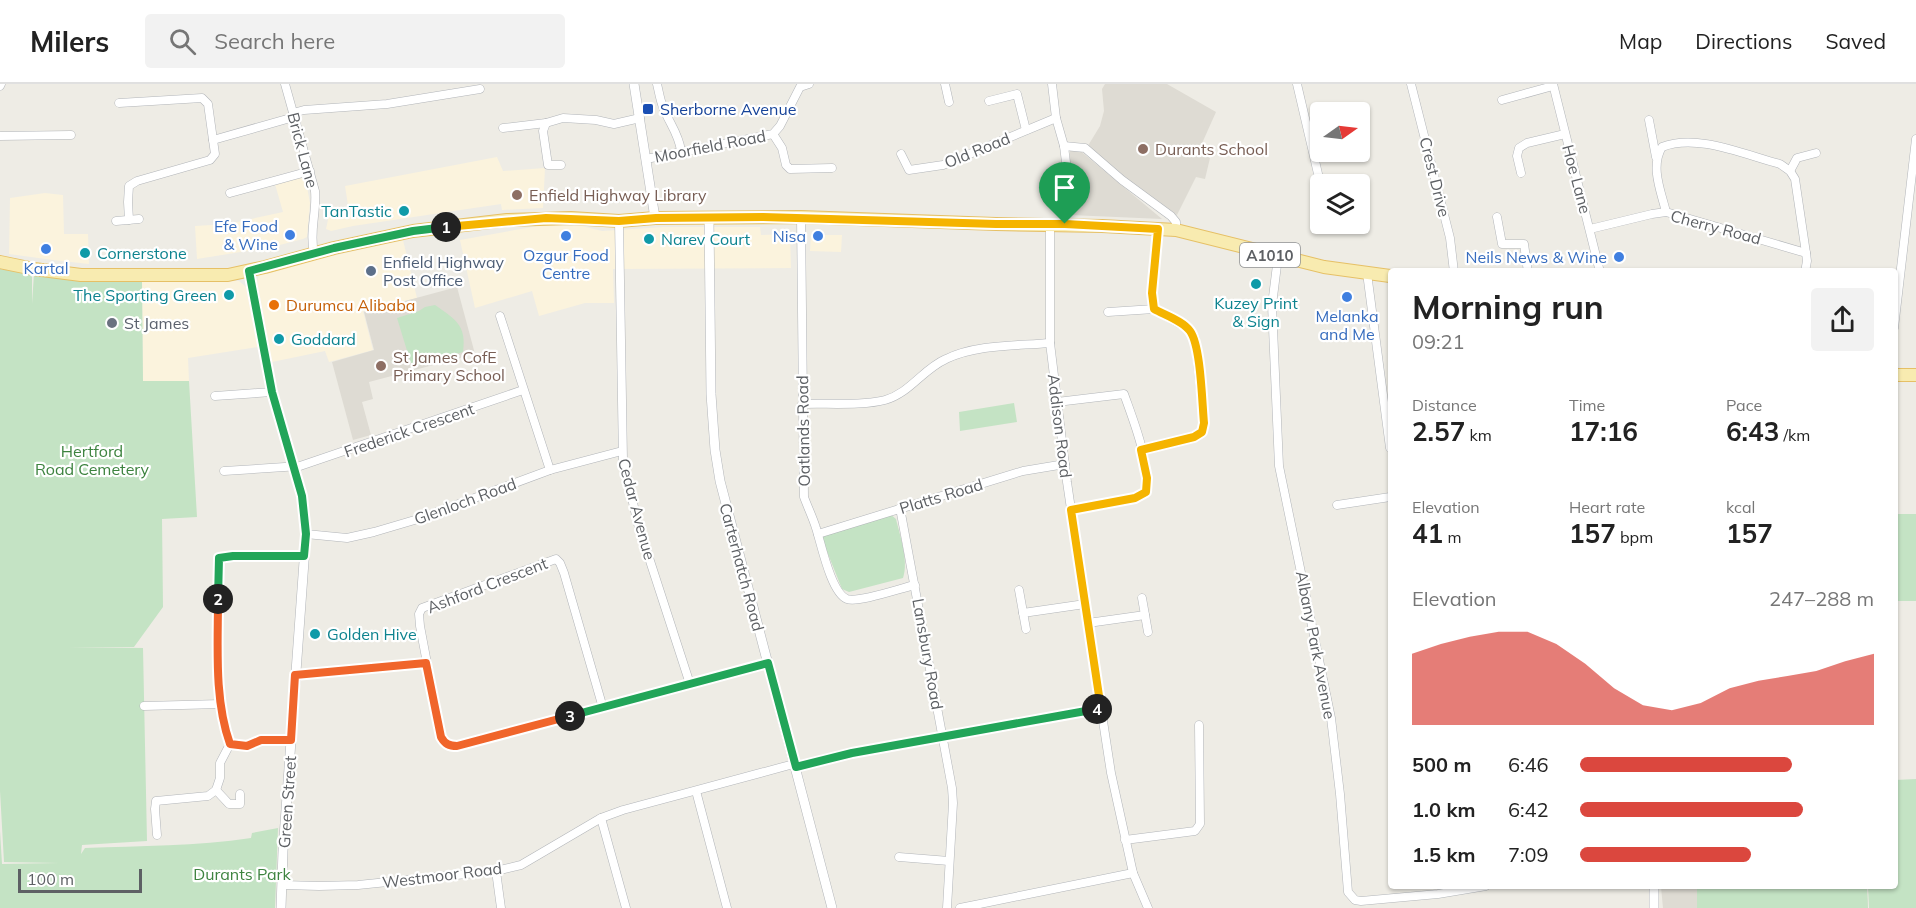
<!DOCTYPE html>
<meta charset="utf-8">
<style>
body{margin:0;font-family:Mulish,sans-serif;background:#f2f2f2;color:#222;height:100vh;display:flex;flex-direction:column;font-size:22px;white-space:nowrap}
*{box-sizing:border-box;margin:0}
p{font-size:20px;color:#767676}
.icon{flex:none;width:33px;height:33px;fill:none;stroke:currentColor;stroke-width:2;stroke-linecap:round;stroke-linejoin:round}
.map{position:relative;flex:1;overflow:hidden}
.details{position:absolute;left:1388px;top:184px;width:510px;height:621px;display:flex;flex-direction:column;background:#fff;border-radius:6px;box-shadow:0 2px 4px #0004}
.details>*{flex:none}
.needle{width:39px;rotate:76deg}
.tools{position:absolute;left:1310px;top:18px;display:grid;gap:12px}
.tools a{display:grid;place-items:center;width:60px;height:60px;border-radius:6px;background:#fff;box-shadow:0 2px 4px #0004;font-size:30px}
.scale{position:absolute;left:18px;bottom:15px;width:124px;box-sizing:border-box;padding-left:6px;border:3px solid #5d6064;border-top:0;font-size:16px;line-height:21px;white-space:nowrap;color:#5d6064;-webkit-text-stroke:4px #fff;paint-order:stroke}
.pin{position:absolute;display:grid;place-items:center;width:51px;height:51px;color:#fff;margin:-62px -26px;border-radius:50% 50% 50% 0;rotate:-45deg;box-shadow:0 0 6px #0007}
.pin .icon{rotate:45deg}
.km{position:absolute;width:30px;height:30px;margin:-15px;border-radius:50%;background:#222;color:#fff;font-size:16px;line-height:30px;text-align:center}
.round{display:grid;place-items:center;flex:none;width:63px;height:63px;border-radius:6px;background:#f2f2f2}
.headline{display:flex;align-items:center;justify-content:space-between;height:102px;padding:0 24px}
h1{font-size:33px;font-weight:700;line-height:45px}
.metrics{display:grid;grid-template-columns:repeat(3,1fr);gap:9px;height:102px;padding:6px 24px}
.metrics div{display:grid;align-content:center}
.metrics b{font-size:26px;font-weight:700}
.metrics small{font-size:16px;font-weight:400}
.metrics p{font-size:16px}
.chart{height:168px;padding:12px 24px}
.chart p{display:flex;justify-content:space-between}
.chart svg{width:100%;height:108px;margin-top:6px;fill:#db473e;opacity:.7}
ul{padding:0 24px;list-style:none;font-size:20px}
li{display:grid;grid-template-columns:96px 72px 1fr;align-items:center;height:45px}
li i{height:15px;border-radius:8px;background:#db473e}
header{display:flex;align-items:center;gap:36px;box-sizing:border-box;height:84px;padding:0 30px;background:#fff;border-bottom:2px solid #e0e0e0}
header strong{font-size:28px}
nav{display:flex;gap:33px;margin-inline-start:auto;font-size:21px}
.search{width:420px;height:54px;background:#f2f2f2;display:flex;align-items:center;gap:15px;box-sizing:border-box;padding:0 21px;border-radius:6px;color:#767676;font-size:22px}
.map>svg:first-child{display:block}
</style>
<header>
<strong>Milers</strong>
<div class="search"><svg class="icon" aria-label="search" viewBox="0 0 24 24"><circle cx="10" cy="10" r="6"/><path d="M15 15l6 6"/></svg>Search here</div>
<nav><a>Map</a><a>Directions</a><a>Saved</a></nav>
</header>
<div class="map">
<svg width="1916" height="824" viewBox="0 0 1916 824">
<rect width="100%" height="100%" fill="#eeece5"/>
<g fill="#fbf3dd">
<polygon points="497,73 503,87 545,84 543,124 502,126 501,120 353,142 331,147 326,145 329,131 349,128 345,102"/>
<polygon points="305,92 310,119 307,153 303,155 272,163 197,175 195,142 228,140 283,128 275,100"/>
<polygon points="45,109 63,111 64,150 88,150 89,180 53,176 9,170 10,114"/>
<polygon points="543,141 582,142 602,147 664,143 760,143 761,151 790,150 791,184 613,185 614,219 585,219 539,232 532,207 475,224 460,156"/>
<polygon points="811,151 842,151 841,168 810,167"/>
<polygon points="403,156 417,214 363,227 373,266 329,278 325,267 272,278 257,197 259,191 300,179"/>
<polygon points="217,196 239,197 246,203 258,263 188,274 189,297 143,298 142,197"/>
</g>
<g fill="#dedbd3">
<polygon points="1105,0 1167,0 1216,28 1199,66 1210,74 1205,95 1196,93 1177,131 1086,65 1100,42 1104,27 1102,5"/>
<polygon points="1078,65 1162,135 1070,131 1070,66"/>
<polygon points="457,203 475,270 369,298 373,315 362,318 371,351 353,356 332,278 374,266 364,228"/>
<polygon points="1661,803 1867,803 1868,824 1663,824"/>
</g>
<g fill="#c4e3c4">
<path d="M 0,185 L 32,190 L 32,220 L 34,190 L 56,194 L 142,197 L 143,297 L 189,297 L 197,433 L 162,435 L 163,523 L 134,563 L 69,563 L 143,564 L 147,757 L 82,761 L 81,770 L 85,764 C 140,762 197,762 251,754 L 252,749 L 278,744 L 275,824 L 0,824 L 0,747 L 2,780 L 59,779 L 4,778 L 0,707 Z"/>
<path d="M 435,221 C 455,235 467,241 463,268 L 412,283 L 397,234 L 419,227 L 425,223 Z"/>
<polygon points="1014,319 1017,338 960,347 959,328"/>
<path d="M 890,430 L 896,435 C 900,452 909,477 903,494 L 849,508 L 842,505 L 822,455 L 824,451 Z"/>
<polygon points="1894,430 1916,430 1916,517 1895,517"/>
<polygon points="1916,695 1916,824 1869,824 1868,803 1894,802 1895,696"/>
<polygon points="1697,803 1867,803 1868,824 1697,824"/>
</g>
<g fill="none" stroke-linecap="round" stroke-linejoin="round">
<g stroke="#b2b5b9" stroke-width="9">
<g id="minor">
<path d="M 285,0 L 315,107 C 317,128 309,148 314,169"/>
<path d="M 657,0 C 659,8 660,16 663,23 C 669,39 679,50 681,67"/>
<polyline points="945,0 949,18"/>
<polyline points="1052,0 1056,34 1064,62 1068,95 1065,140"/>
<polyline points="1297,0 1319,94 1318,109"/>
<polyline points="1411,0 1450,154 1454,188"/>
<polyline points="1553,0 1600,188"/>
<polyline points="0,2 1,0"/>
<polyline points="1502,16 1553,2"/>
<polyline points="989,17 1017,10 1026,46"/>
<polyline points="119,19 202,14 208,20 213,56 294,33"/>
<polyline points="293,29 304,26 387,20 480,5"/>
<polyline points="1649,36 1656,73"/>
<polyline points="503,44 546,39"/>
<polyline points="773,50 782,64 786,81 790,85 832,84"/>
<polyline points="0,52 71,51"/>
<polyline points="1064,62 1085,64 1122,96 1171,132 1176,138 1176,146"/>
<polyline points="901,70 909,86 943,81 1056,34"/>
<polyline points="646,75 773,50 780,42 800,3 809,0"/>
<polyline points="561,81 548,81 543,47 546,39 563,34 596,36 614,40 640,34"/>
<polyline points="1790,87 1797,74 1816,69"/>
<polyline points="1521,89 1517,72 1519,64 1527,59 1565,50"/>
<polyline points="230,109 310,87"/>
<path d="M 1666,128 C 1661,107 1650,83 1662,63 C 1697,49 1745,71 1780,80 L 1790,87 L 1795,95 L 1806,169 L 1807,177 L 1805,188"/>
<path d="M 801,133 L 804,413 C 808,424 813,434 816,444 C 821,459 831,509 847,515 C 859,519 901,504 915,501"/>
<polyline points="1497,133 1502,160 1524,160 1528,188"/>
<polyline points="129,136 128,118 129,102 137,97 210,76 215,70 213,56"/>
<polyline points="116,137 139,135"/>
<polyline points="619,137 623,376 638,440 690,600"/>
<polyline points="1050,140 1050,259 1067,398 1085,520 1111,689 1133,789 1148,824"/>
<polyline points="1590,145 1652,130 1666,128 1806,169"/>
<polyline points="1278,173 1272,221 1279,382 1331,634 1340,710 1348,808 1355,816 1361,817 1438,810 1486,802"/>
<polyline points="1367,189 1390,364"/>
<polyline points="1154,225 1152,209 1158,145"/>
<polyline points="1108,228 1154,225 1189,245 1195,254 1204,339 1201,348 1194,353 1141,366"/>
<polyline points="500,232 550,386"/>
<polyline points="1894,244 1916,55"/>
<polyline points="215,312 272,308"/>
<path d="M 1057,318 L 1124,310 C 1135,341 1149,375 1146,408 L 1135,414 L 1071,426"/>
<path d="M 802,320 C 825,319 864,322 885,316 C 910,309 923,285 946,275 C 977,260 1017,262 1050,259"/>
<polyline points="224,387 300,382 523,306"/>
<polyline points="1337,421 1390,413"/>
<polyline points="900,424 952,704 953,719 947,824"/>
<polyline points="306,450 347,454 374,448 418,435 550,386 622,367"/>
<polyline points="818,450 1023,387 1065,380"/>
<polyline points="1019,506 1026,545"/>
<polyline points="1142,514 1148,548"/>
<polyline points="1023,529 1085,520"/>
<polyline points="1088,539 1145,531"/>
<polyline points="295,591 426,579"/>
<polyline points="144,622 221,620"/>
<path d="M 603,624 L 564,489 L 560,479 L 556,475 L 422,524 L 419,530 L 420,542 L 441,653 C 445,660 449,662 457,662 L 768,579"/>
<path d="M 291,656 L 261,656 L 247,662 L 230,660 C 211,607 219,536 218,479 L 219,474 L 223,473 L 304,472"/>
<polyline points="216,706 229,720 240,720 240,710"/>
<polyline points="696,707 727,824"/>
<polyline points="601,734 626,824"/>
<polyline points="157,751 155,725 156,717 208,712 216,706 220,694 220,679 230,660"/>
<polyline points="1125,756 1195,747 1200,740 1199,641"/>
<polyline points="899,773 949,777"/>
<polyline points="496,787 501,824"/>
<polyline points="283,801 319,802 358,801 496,787 521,781 601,734 623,726 790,681 796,683 852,669 1101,625"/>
<polyline points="960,824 1133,789"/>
</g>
</g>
<g stroke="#b2b5b9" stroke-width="10">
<g id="tertiary">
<polyline points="634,0 655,134"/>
<polyline points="709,134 711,310 715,366 720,397 832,824"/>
<polyline points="249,187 272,308 302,412 306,450 283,767 281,824"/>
<polyline points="1654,802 1654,824"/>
</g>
</g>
<g stroke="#e6c066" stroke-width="14">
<g id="primary">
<polyline points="0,178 34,185 81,191 228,191 265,183 334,164 413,147 507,136 571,134 619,137 655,134 801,133 996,140 1102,142 1176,146 1324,183 1390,192"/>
<polyline points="1894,291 1916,291"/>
</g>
</g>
<use href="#minor" stroke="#fff" stroke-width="8"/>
<use href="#tertiary" stroke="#fff" stroke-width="9"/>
<use href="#primary" stroke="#f8ebb0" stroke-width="12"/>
</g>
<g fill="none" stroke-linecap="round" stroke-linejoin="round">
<g stroke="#fff" stroke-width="12">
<polyline id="split-1" points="446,143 546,134 619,137 656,134 763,133 996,140 1065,140"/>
</g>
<g stroke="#fff" stroke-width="12">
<polyline id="split-2" points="218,515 219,474 233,472 304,472 306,450 302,412 272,308 249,187 334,164 413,147 446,143"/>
</g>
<g stroke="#fff" stroke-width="12">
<path id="split-3" d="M 218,515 C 218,562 214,615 230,660 L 247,662 L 261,656 L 291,656 L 295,591 L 426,579 L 441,653 C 445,660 449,662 457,662 L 570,632"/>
</g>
<g stroke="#fff" stroke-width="12">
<polyline id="split-4" points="570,632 768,579 796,683 852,669 1097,625"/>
</g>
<g stroke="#fff" stroke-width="12">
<path id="split-5" d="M 1065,140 L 1158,145 L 1152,209 L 1154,225 C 1165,231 1183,237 1190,247 C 1201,262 1202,319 1204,339 L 1202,348 L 1194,353 L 1141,366 L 1147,394 L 1146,408 L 1135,414 L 1071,426 L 1101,625 L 1097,625"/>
</g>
<use href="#split-1" stroke="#f5b400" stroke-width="8"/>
<use href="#split-2" stroke="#22a559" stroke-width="8"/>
<use href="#split-3" stroke="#f0652b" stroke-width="8"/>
<use href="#split-4" stroke="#22a559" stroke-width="8"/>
<use href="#split-5" stroke="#f5b400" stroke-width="8"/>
</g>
<rect fill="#1a4fb4" stroke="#fff" stroke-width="2" x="642" y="19" width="12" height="12" rx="3"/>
<g fill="#8d6e63" stroke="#fff" stroke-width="2">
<circle cx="1143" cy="65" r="6"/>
<circle cx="517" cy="111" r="6"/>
<circle cx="381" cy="282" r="6"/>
</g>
<g fill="#0f9aa8" stroke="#fff" stroke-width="2">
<circle cx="404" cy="127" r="6"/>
<circle cx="649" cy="155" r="6"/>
<circle cx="85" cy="169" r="6"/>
<circle cx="1256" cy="200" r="6"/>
<circle cx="229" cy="211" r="6"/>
<circle cx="279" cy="255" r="6"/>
<circle cx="315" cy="550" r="6"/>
</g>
<g fill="#3f7fe0" stroke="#fff" stroke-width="2">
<circle cx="290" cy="151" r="6"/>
<circle cx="566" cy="152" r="6"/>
<circle cx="818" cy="152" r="6"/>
<circle cx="46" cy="165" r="6"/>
<circle cx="1619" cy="173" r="6"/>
<circle cx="1347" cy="213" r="6"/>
</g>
<circle fill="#5c6f8a" stroke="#fff" stroke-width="2" cx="371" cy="187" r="6"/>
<circle fill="#e8710a" stroke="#fff" stroke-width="2" cx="274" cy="221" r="6"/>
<circle fill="#6b7280" stroke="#fff" stroke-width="2" cx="112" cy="239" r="6"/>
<g text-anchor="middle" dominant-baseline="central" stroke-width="4.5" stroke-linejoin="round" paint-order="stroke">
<rect fill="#fff" stroke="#8e9092" stroke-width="1.5" x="1240" y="159" width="60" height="24" rx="4.5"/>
<g font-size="15" font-weight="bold" fill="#5d6064">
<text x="1270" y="171">A1010</text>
</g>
<g font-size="16" fill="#164399" stroke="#fff" text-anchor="start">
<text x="660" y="25">Sherborne Avenue</text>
</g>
<g font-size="16" fill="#5d6064" stroke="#fff">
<text transform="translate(710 62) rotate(-11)">Moorfield Road</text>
<text transform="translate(303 66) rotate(75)">Brick Lane</text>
<text transform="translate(977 66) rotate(-22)">Old Road</text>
<text transform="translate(1435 93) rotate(76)">Crest Drive</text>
<text transform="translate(1577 95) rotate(75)">Hoe Lane</text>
<text transform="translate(1716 143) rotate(15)">Cherry Road</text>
<text transform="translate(1060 342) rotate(83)">Addison Road</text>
<text transform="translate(409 346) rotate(-19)">Frederick Crescent</text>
<text transform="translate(803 347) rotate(-91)">Oatlands Road</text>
<text transform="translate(941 412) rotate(-17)">Platts Road</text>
<text transform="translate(465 417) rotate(-20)">Glenloch Road</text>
<text transform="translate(637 425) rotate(75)">Cedar Avenue</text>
<text transform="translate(742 483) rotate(75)">Carterhatch Road</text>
<text transform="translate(487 501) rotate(-21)">Ashford Crescent</text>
<text transform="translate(1316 561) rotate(79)">Albany Park Avenue</text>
<text transform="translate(928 570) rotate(80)">Lansbury Road</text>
<text transform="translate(287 718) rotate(-86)">Green Street</text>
<text transform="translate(442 791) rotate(-7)">Westmoor Road</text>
</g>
<g font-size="16" fill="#785e54" stroke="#fff" text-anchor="start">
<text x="1155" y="65">Durants School</text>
<text x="529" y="111">Enfield Highway Library</text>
<text x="393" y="273">St James CofE<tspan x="393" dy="18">Primary School</tspan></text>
</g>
<g font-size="16" fill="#0d838f" stroke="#fff" text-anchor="start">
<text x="392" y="127" text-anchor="end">TanTastic</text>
<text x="661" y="155">Narev Court</text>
<text x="97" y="169">Cornerstone</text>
<text x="217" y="211" text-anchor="end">The Sporting Green</text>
<text x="1256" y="219" text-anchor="middle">Kuzey Print<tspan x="1256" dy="18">&amp; Sign</tspan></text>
<text x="291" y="255">Goddard</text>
<text x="327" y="550">Golden Hive</text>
</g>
<g font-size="16" fill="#366cbe" stroke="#fff" text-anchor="end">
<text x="278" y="142">Efe Food<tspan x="278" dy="18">&amp; Wine</tspan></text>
<text x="806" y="152">Nisa</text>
<text x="566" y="171" text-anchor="middle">Ozgur Food<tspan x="566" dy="18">Centre</tspan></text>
<text x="1607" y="173">Neils News &amp; Wine</text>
<text x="46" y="184" text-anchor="middle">Kartal</text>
<text x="1347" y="232" text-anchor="middle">Melanka<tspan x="1347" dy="18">and Me</tspan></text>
</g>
<g font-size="16" fill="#4e5e75" stroke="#fff" text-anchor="start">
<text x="383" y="178">Enfield Highway<tspan x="383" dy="18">Post Office</tspan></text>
</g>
<g font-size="16" fill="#c56008" stroke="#fff" text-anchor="start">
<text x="286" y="221">Durumcu Alibaba</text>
</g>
<g font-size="16" fill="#5b616d" stroke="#fff" text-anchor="start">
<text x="124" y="239">St James</text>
</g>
<g font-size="16" fill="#3d833f" stroke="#fff">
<text x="92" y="367">Hertford<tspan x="92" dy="18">Road Cemetery</tspan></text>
<text x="242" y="790">Durants Park</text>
</g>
</g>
</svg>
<div class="tools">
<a><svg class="needle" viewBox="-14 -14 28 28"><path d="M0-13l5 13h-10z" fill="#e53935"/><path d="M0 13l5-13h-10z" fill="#767676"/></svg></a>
<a><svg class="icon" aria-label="layers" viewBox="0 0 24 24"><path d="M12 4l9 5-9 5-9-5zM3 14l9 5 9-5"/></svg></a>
</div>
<div class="scale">100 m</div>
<div class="pin" style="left:1065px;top:140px;background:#1e9e55"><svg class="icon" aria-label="arrive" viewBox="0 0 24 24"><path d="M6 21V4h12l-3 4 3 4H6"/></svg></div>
<b class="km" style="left:446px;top:143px">1</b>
<b class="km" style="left:218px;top:515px">2</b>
<b class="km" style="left:570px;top:632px">3</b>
<b class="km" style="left:1097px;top:625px">4</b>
<section class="details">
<div class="headline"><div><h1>Morning run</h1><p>09:21</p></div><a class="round"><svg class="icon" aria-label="share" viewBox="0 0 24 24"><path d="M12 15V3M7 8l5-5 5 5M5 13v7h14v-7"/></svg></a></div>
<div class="metrics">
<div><p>Distance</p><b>2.57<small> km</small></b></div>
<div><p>Time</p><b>17:16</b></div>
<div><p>Pace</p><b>6:43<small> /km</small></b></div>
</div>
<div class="metrics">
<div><p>Elevation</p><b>41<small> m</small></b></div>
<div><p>Heart rate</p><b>157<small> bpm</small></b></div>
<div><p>kcal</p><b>157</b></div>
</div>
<div class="chart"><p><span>Elevation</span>247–288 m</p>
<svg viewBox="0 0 160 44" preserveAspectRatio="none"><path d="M0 44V15L10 11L20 8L30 6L40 6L50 11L60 19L70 29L80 36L90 38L100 35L110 29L120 26L130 24L140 22L150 18L160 15V44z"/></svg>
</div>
<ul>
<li><b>500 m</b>6:46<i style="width:72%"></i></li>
<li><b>1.0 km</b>6:42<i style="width:76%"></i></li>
<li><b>1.5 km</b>7:09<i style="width:58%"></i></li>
</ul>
</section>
</div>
